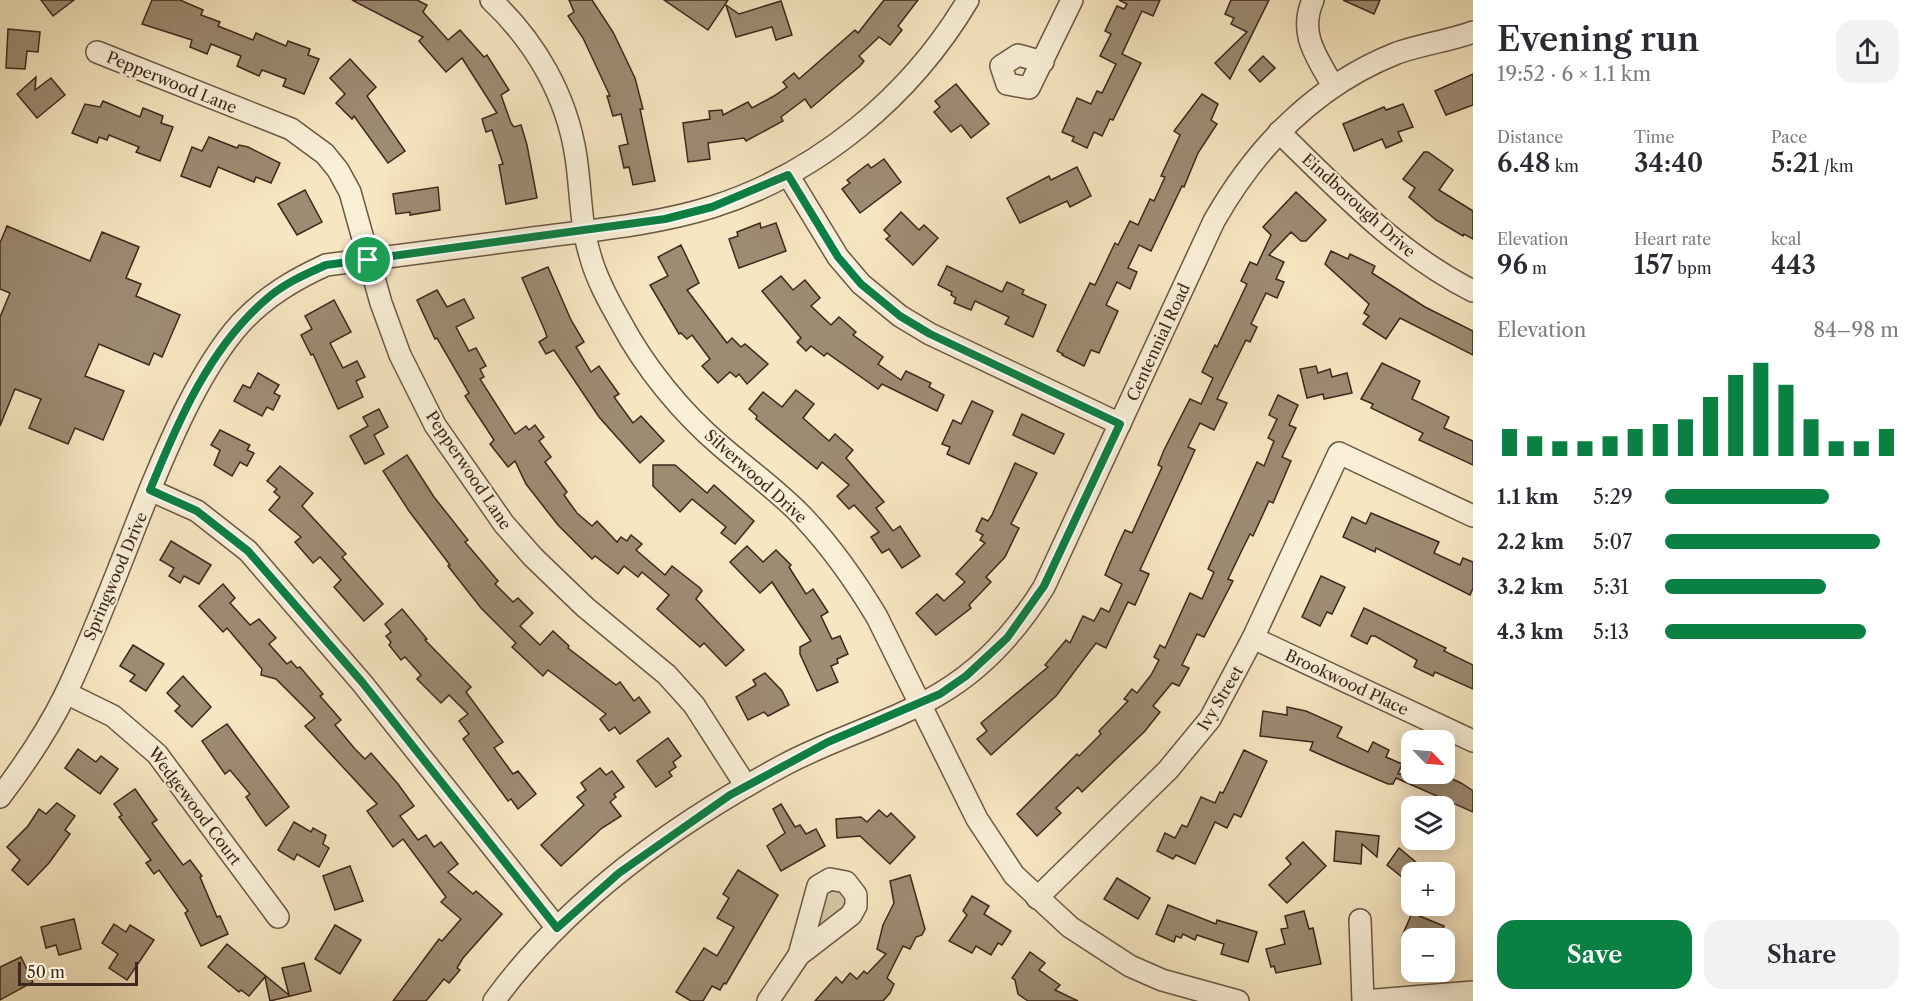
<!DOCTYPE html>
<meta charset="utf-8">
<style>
body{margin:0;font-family:"Libre Caslon Text",serif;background:#f2f2f3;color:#2b2b33;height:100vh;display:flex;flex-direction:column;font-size:22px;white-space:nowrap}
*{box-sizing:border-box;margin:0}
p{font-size:20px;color:#7c7c81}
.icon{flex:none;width:33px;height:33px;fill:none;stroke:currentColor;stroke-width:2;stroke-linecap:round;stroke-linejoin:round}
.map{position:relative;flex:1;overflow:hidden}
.drawer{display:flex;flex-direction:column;background:#fff;width:450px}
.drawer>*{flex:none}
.needle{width:39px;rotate:115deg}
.controls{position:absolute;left:1401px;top:730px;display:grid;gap:12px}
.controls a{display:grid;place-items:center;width:54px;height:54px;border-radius:12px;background:#fff;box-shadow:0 3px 15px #0003;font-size:30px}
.scale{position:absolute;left:18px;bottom:15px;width:120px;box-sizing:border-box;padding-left:6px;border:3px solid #3c281c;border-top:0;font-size:16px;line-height:21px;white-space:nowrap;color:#3c281c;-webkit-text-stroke:4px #f9efd7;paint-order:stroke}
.pin{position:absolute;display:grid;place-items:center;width:51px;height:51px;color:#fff;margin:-26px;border:3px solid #fff;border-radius:50%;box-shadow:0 2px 6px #0007}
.round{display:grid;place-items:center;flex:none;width:63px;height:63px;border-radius:18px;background:#f2f2f3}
.overview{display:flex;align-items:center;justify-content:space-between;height:102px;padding:0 24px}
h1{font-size:33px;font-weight:600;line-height:45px}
.figures{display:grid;grid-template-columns:repeat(3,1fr);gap:9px;height:102px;padding:6px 24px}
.figures div{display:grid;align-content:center}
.figures b{font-size:26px;font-weight:600}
.figures small{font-size:16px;font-weight:400}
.figures p{font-size:16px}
.chart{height:168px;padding:12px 24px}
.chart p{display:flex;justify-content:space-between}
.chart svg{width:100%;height:108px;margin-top:6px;stroke:#0b8043;stroke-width:6}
.cta{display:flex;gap:12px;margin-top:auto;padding:12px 24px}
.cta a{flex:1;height:69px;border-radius:18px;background:#0b8043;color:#fff;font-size:24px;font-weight:600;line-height:69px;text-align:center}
.cta a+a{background:#f2f2f3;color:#2b2b33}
ul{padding:0 24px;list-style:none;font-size:20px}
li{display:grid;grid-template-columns:96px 72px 1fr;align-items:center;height:45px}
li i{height:15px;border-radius:8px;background:#0b8043}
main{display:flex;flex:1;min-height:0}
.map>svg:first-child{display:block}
</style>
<main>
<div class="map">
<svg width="1473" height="1001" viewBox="0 0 1473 1001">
<rect width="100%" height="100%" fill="#f6e6c1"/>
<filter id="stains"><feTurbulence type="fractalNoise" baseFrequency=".00333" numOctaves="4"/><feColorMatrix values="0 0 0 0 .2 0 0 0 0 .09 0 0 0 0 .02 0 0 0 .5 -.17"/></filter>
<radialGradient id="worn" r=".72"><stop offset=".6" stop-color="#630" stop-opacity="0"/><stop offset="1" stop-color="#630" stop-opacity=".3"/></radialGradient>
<path fill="#d6c6a5" stroke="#897760" stroke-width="1.5" d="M 830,890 L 839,890 C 856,905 835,915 822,925 L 819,924 L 817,921 L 826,893 Z"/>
<g fill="#9d8b72" stroke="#3c281c" stroke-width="1.5">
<polygon points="41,0 74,0 53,16"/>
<polygon points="152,0 180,0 203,10 201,15 220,22 218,26 253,40 256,33 286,46 288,41 310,49 308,55 319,59 304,94 283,86 286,79 262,70 259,76 237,66 241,56 211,44 207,54 190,47 192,40 142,24"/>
<polygon points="352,0 417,0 427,5 423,12 448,40 460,30 484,57 487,55 509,90 501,95 511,123 514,127 521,125 527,145 537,198 506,204 499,165 503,164 492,130 486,132 482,119 497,113 462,58 446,72 419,41 423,37"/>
<polygon points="569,0 592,0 613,32 635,78 643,109 640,109 655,181 633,185 629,167 624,168 619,146 628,144 621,114 613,116 607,96 610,96 583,38 568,16 574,12"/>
<polygon points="664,0 728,0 708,30"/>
<polygon points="884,0 918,0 898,26 902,30 890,45 879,37 859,56 864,61 860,66 811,108 805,99 781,117 783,121 746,141 744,138 708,143 710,159 688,162 683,123 710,119 709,111 722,110 723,115 748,102 752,108 774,96 787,87 783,82 794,73 799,79 855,30 858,33"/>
<polygon points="1119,0 1160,0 1153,16 1142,11 1122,54 1141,63 1113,120 1110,119 1102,136 1094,132 1087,148 1072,141 1074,137 1062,132 1077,98 1091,104 1097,91 1102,93 1116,64 1100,56 1111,34 1105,31 1117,6 1124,9 1127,4"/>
<polygon points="1231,0 1269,0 1230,79 1215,63 1247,32 1231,24 1234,18 1225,14"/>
<polygon points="1343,0 1380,0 1374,14"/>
<polygon points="781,1 792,35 776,40 772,27 736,37 726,5 739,14"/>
<polygon points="8,29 40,32 38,52 27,51 25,69 6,68"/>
<polygon points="1263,56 1275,68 1260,82 1249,70"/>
<polygon points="350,59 376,87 367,96 405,151 388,163 354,116 352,119 336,103 345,94 330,78"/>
<polygon points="1473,74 1473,105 1446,115 1435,91"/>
<polygon points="36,77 35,90 51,78 65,95 37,118 17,94"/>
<polygon points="956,84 989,124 971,138 961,125 951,132 934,112 940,107 935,101"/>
<polygon points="1202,94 1218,104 1211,120 1217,124 1198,153 1184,187 1182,186 1151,251 1139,245 1128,268 1137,272 1130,289 1117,282 1106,305 1118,311 1099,353 1091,350 1084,366 1062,355 1063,354 1057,351 1090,283 1095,285 1115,243 1118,245 1130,221 1138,225 1150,199 1154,201 1165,177 1161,176 1180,135 1174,131"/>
<polygon points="103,101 140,117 143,108 163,116 161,123 173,127 160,161 136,152 139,147 109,135 107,140 99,137 97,143 72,133 85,104 100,107"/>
<polygon points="1403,104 1413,127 1398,132 1402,141 1386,148 1382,139 1354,151 1343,124 1384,107 1386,110"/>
<polygon points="209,137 237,148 239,145 248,147 280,163 271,183 256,177 254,182 218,167 210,187 181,176 192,147 202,151"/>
<polygon points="1424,152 1428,152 1453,170 1439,190 1473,211 1473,239 1464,234 1463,236 1436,220 1409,197 1415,188 1403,179"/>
<polygon points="884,159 901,182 860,213 842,189 850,183 847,180 868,164 871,168"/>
<polygon points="1077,167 1091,196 1070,207 1067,201 1020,223 1007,198 1049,176 1051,180"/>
<polygon points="438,187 440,210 410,215 410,212 396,214 393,194"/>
<polygon points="305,190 322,222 297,235 278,204"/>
<polygon points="1296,192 1326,220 1306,241 1301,241 1291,232 1269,255 1284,262 1276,279 1284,282 1277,298 1266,293 1251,324 1257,327 1250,342 1246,340 1217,399 1227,403 1214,430 1200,423 1188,447 1195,450 1140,570 1149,574 1135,605 1128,602 1106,648 1096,643 1056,696 991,755 977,739 987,731 981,723 1048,667 1045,665 1066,640 1070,643 1083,616 1094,621 1101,608 1109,612 1122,584 1105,575 1117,547 1125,530 1132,533 1162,467 1158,465 1164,450 1190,399 1201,404 1213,378 1202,372 1215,345 1217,347 1247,284 1241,281 1250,262 1257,265 1271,235 1263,227"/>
<polygon points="901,212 919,230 924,225 938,238 913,265 886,239 890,236 884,230"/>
<polygon points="760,223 761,228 776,223 786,251 739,268 729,239 738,236 737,232"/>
<polygon points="7,226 90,261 102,232 139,247 126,278 141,284 136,296 180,315 162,357 154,353 149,365 99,344 85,376 124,391 103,440 75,428 68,444 29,428 41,399 15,389 0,426 0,317 10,293 0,289 0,243"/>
<polygon points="681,245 699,283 687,290 727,343 732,338 741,347 745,344 768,364 747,384 739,374 736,377 730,372 718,383 702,366 710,359 692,335 687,339 681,333 679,334 650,285 668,276 658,257"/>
<polygon points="1331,251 1348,259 1350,254 1375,266 1372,273 1425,307 1473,331 1473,355 1400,318 1386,339 1363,324 1369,316 1364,313 1369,304 1325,264"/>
<polygon points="947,266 1002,292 1007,282 1024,290 1022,294 1046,305 1033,337 1005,324 1009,317 975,301 971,310 954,303 956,298 951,295 952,292 938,285"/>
<polygon points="548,267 571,320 584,342 576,347 591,372 599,366 619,394 614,397 633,423 641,416 664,441 640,463 599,417 554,350 546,354 539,342 547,337 545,331 522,278"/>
<polygon points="781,276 793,290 805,280 820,298 811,306 831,325 839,317 856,332 853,335 883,357 878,364 901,380 906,371 931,383 929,387 944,395 937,411 882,384 878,389 827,353 824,356 811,346 806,351 797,342 801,338 762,291"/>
<polygon points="437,290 447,307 464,299 474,318 456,327 469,351 476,348 486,366 480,369 484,377 480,379 515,434 526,426 529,430 535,425 544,437 539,441 551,457 545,462 567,492 564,495 577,513 592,526 597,521 617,542 621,537 627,541 631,535 642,544 636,550 665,575 672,566 700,588 702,591 696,599 744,650 726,666 704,643 700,647 657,609 669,595 642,572 638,577 624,566 618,574 595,556 592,559 558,525 526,484 515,461 508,467 490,444 494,440 465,396 469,393 437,338 435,339 417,300"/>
<polygon points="334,300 351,332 330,343 343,368 357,361 365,377 356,381 363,397 338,409 313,354 311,355 301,335 312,329 305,316"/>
<polygon points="1382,363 1420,381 1412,399 1449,417 1444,428 1473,441 1473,465 1419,440 1423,433 1371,408 1373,404 1361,399"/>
<polygon points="1316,366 1318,373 1330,369 1332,377 1347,373 1352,393 1324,399 1323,394 1307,398 1300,369"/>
<polygon points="258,373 279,385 274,393 280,396 273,410 267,407 262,416 234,401 243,385 250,388"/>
<polygon points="796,390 814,404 803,418 829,441 835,434 853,450 846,458 884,502 876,508 893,531 900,526 920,556 902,568 889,549 882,553 871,537 879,532 854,505 849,509 837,496 849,485 822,462 817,469 756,419 757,416 749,409 763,392 782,407"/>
<polygon points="1278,395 1298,405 1289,425 1296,428 1282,457 1291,461 1273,503 1269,501 1253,536 1250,534 1244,546 1228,579 1233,581 1204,637 1197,634 1182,665 1189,668 1179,686 1172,683 1153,706 1160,712 1145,731 1082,792 1078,787 1056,808 1061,813 1037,836 1017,814 1077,754 1079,756 1101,734 1099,731 1128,701 1124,699 1132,689 1137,693 1151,675 1159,660 1154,657 1160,645 1165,648 1190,593 1202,599 1214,572 1208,569 1257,462 1264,466 1274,441 1268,438 1277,419 1269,415"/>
<polygon points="972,401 993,411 969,464 947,454 950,447 942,444 953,420 961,424"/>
<polygon points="379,409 388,427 374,435 384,454 365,464 350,436 368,426 363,417"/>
<polygon points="1022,414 1064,434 1054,454 1013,435"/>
<polygon points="220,430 250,445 247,450 254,453 247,466 240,462 232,476 214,465 220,450 211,445"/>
<polygon points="407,455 434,497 468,540 465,542 498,581 495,584 513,602 518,598 533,613 520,626 540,645 553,631 569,646 568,648 616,685 620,682 634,701 639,697 650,712 620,734 615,727 609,731 600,719 606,714 548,670 543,676 512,647 516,643 481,608 448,566 450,565 409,511 383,471"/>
<polygon points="1015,463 1037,473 1011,524 1019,528 1005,557 986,577 991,582 969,605 971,608 936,635 916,613 937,594 944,601 965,582 956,574 985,543 980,540 983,535 976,531 982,518 988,521 992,515"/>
<polygon points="653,465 675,465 707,493 714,485 754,521 735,544 721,533 726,527 692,499 680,512 653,486"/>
<polygon points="280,466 313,493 302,506 346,554 342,557 383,604 364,621 334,587 341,580 320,557 313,563 295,542 301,537 269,510 280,497 274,492 277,489 267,481"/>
<polygon points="1371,513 1439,542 1434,553 1460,565 1463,558 1473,562 1473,588 1470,595 1376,548 1375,552 1343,537 1352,517 1366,524"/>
<polygon points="171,541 211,565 199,584 184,576 180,583 169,576 174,568 160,560"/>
<polygon points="747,546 763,562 776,550 791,565 789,567 806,594 813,589 828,612 821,616 832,639 840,636 848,654 837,659 838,663 831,666 838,682 817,691 800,654 800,647 811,641 772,582 760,593 730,562"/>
<polygon points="1321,576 1345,587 1332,614 1327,612 1320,626 1302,617"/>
<polygon points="223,584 235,598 230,603 250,625 259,619 276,638 269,644 287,664 291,661 297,668 300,667 323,694 320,696 341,720 335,725 355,749 365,759 371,753 398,784 414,806 400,816 418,840 426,835 434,847 441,842 458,864 448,872 473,894 476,891 502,914 463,958 457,968 460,970 449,983 444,979 426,1001 393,1001 439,939 442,941 461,919 441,902 446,897 403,839 393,847 367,811 377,804 305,726 315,718 276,679 261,675 262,669 227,628 223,632 199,606"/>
<polygon points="1364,608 1446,648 1444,651 1473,665 1473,689 1435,672 1433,676 1414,667 1417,660 1375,636 1371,636 1367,644 1351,636"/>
<polygon points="402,609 427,639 425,640 471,687 466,692 503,742 494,748 513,774 518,771 536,794 518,809 511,799 508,801 463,739 469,734 459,721 468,714 449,695 441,703 417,679 421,675 405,657 401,660 389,645 391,642 386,636 391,632 385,624"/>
<polygon points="133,645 164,664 146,691 130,681 135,675 120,666"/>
<polygon points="765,673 782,691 789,705 768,716 764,712 748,720 736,697 756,685 753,680"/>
<polygon points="183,676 211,707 192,727 175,711 180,706 167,693"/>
<polygon points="1287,707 1306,711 1342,727 1337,737 1368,752 1373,742 1389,750 1386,757 1402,764 1398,774 1441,774 1461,783 1473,791 1473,812 1396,778 1393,784 1388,784 1339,763 1310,750 1313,742 1260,736 1263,711 1287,715"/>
<polygon points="227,724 289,807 266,826 246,797 250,794 230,770 225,774 202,741"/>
<polygon points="668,738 681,756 673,762 676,767 669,772 672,776 656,787 637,761"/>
<polygon points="78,749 96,762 101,756 118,769 100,794 65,768"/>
<polygon points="1244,750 1267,761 1241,817 1234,814 1227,828 1215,822 1195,864 1176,855 1173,859 1157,851 1165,833 1175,838 1182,825 1187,827 1201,797 1215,803 1220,792 1223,793"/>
<polygon points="600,768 606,775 612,771 624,787 614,794 616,797 610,802 621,816 602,828 561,866 541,845 584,805 577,797 586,790 581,783"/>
<polygon points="135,789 157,820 152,823 183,865 190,860 202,876 200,877 217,917 220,916 228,934 201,946 185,913 188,911 159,870 154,874 146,863 151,860 119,817 122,815 114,804"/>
<polygon points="57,803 75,816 65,830 70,834 49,863 28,885 12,870 20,860 7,847 28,826 39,809 46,814"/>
<polygon points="781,804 795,827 800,825 806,834 816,829 825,846 781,871 767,846 785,833 773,809"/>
<polygon points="879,810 887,817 891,813 915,837 890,864 860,836 837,838 836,819 861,817 867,822"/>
<polygon points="294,822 311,832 313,828 326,835 323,844 329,848 319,867 297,854 294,860 278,850"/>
<polygon points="1336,831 1379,836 1377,857 1362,844 1361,864 1334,861"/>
<polygon points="1303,842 1326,866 1287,903 1269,885 1291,864 1286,858"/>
<polygon points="1399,848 1429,873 1412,873 1412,885 1387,865"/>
<polygon points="350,866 363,901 335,910 323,876"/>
<polygon points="738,870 778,895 726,984 724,983 720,990 712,986 703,1001 691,1001 676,992 704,948 717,956 734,927 717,918 729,898 723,894"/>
<polygon points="910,875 925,929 922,935 916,937 910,949 903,946 887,978 894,984 890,993 883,1001 815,1001 836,977 842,983 850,973 857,979 864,971 867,974 886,954 877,949 883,925 894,903 890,881"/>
<polygon points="1117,878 1150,898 1138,919 1104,899"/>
<polygon points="972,896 989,906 984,914 1011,931 1002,945 998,943 991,955 976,946 972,953 949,941 967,915 963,911"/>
<polygon points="1168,905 1216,924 1217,920 1257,932 1248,962 1221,954 1224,944 1197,935 1195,940 1183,934 1181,938 1176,936 1174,942 1156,934"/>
<polygon points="1304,911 1309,929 1313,928 1321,964 1276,973 1274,966 1271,967 1266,949 1285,944 1281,929 1288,928 1285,916"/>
<polygon points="1412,913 1444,926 1439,939 1409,939 1402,936"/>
<polygon points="74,919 81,949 59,955 56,945 46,948 41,927"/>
<polygon points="114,924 126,932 130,925 154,940 127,980 109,968 118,954 102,943"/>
<polygon points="335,925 361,940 340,974 315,959"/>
<polygon points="227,944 289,995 282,968 304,963 311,991 270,1001 265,977 249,996 241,990 239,992 208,967"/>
<polygon points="1030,952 1045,963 1039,970 1060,985 1055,990 1078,1001 1028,1001 1018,994 1015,980 1012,978"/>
<polygon points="21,957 33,982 0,1000 0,967"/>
</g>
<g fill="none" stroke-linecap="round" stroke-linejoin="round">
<g stroke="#6a5845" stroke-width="24">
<g id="minor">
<path d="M 491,0 C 535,41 567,96 576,157 C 581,189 580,223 590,255 C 596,278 608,300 620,321 C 645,368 682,413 722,447 C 750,471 780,492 805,519 C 833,549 856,582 877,617 L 977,819 L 1014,875 L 1070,927 L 1130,966 L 1162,980 L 1238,1001"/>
<path d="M 1313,0 C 1298,34 1317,57 1333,86"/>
<polyline points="97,52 291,129 325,154 338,170 350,192 381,303 400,355 435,425 504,524 533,557 585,607 667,675 694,705 746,786"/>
<polyline points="1043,62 1018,55 1001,66 1007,84 1029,88 1072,0"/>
<path d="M 1279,132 C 1339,190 1397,253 1473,291"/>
<polyline points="788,175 838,257 861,284 900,316 930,334 1120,424"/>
<polyline points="150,490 197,511 248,551 362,683 557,928"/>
<polyline points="1253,638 1473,741"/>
<polyline points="66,693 113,716 157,754 278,917"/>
<path d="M 0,797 C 25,764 48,730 66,693 C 98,626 123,556 151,487 C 173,434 202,367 240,324 C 265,297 293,280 326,265 C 395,256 464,247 533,238 C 593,230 654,225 712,207 C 819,173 911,96 968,0"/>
<polyline points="1037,898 1168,770 1210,719 1253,638 1339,453 1473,516"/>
<polyline points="1360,920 1363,1001"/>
<path d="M 494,1001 C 567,901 676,823 784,765 C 834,738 893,722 941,693 C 985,667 1018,629 1044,587 L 1214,221 C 1256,147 1316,85 1397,53 C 1422,44 1449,41 1473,32"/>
<polyline points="768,1001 799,955 851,915 856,906 856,895 846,882 830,879 818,886 799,955"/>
<polyline points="1364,1001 1473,992"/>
</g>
</g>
<use href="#minor" stroke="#f9efd7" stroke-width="21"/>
</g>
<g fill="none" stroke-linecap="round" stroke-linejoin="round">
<g stroke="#fff" stroke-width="12">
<path id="route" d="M 788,175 L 838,257 L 861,284 L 900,316 L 930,334 L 1120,424 L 1044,586 L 1007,638 L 966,676 L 940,694 L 828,742 L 730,795 L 619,873 L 557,928 L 362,682 L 248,551 L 197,511 L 150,490 C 178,421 211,344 270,296 C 287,282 306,274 326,265 L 665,219 L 712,207 Z"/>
</g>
<use href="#route" stroke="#0b8043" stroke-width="8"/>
</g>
<g text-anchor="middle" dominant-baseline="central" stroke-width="4.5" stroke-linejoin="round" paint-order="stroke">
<g font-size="16" fill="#3c281c" stroke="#f9efd7">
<text transform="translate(172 82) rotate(22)">Pepperwood Lane</text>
<text transform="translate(1359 205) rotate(42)">Eindborough Drive</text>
<text transform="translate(1158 342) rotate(-65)">Centennial Road</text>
<text transform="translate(469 470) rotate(56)">Pepperwood Lane</text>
<text transform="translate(756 476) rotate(42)">Silverwood Drive</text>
<text transform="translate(115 576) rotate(-67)">Springwood Drive</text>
<text transform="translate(1347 682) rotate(25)">Brookwood Place</text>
<text transform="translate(1220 698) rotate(-59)">Ivy Street</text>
<text transform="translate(195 806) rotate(53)">Wedgewood Court</text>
</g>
</g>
<rect width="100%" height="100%" filter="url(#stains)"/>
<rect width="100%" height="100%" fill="url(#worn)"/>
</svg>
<div class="controls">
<a><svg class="needle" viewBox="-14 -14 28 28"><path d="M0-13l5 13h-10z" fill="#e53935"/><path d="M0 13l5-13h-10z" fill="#7c7c81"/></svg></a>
<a><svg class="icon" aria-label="layers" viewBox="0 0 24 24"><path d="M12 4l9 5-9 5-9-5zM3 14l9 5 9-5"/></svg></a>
<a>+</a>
<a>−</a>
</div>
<div class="scale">50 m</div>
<div class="pin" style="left:368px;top:260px;background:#1e9e55"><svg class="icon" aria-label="arrive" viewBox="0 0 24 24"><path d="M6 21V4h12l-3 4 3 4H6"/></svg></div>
</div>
<section class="drawer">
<div class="overview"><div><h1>Evening run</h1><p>19:52 · 6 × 1.1 km</p></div><a class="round"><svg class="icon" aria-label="share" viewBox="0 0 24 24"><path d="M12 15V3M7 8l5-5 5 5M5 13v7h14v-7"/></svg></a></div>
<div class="figures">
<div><p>Distance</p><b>6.48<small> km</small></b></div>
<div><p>Time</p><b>34:40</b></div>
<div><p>Pace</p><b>5:21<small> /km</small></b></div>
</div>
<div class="figures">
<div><p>Elevation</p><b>96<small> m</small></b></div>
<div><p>Heart rate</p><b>157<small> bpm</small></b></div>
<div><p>kcal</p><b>443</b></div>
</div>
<div class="chart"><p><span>Elevation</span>84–98 m</p>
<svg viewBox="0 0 160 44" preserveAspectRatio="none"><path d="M5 44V33M15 44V36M25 44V38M35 44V38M45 44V36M55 44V33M65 44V31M75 44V29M85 44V20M95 44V11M105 44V6M115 44V15M125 44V29M135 44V38M145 44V38M155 44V33"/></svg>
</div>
<ul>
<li><b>1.1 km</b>5:29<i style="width:70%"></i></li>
<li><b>2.2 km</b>5:07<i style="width:92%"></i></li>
<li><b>3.2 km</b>5:31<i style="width:69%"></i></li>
<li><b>4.3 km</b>5:13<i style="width:86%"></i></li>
</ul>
<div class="cta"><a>Save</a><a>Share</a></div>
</section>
</main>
